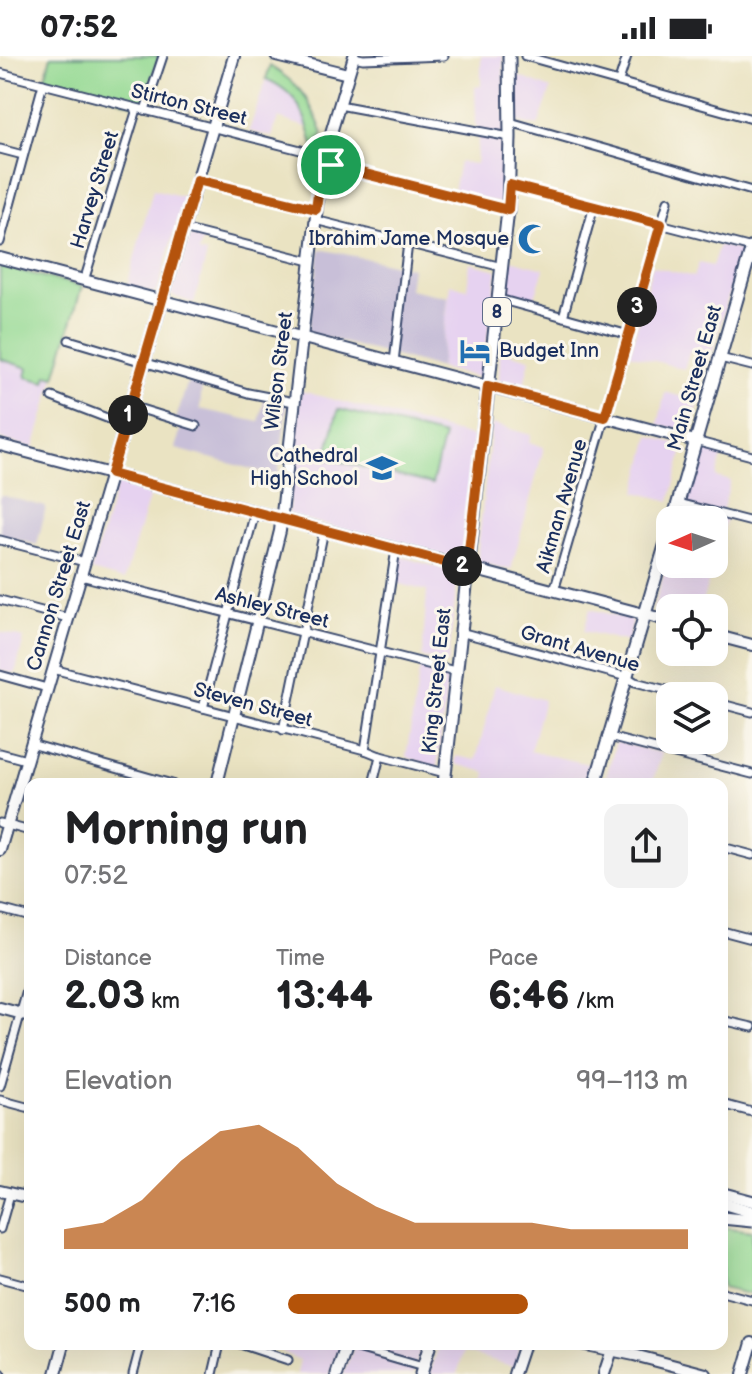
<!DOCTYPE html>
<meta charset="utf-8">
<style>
body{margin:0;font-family:"Balsamiq Sans",sans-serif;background:#f2f2f2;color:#202124;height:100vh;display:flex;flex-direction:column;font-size:30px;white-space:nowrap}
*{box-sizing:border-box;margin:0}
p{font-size:26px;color:#757577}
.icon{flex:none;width:44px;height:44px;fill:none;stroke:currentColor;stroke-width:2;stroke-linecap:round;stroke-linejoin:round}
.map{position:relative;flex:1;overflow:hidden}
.panel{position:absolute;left:24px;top:722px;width:704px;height:572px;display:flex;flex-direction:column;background:#fff;border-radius:16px;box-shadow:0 8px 32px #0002}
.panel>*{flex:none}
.needle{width:52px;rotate:267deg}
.buttons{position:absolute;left:656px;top:450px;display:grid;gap:16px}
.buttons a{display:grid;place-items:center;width:72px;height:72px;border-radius:16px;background:#fff;box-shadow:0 8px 32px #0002;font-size:40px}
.pin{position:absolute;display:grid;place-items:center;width:68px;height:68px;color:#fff;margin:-34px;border:4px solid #fff;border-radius:50%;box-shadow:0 2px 8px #0007}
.km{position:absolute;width:40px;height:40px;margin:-20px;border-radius:50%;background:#222;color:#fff;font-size:22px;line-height:40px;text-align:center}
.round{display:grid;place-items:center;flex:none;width:84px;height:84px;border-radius:16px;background:#f2f2f2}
.overview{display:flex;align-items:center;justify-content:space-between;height:136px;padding:0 40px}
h1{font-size:44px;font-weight:800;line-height:60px}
.figures{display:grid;grid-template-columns:repeat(3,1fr);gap:12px;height:136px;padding:8px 40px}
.figures div{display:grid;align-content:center}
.figures b{font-size:40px;font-weight:800}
.figures small{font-size:22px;font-weight:400}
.figures p{font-size:22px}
.chart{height:224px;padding:16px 40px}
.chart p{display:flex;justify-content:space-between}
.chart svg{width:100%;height:144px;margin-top:8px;fill:#b45309;opacity:.7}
ul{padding:0 40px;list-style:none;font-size:26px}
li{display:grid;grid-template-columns:128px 96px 1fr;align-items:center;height:60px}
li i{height:20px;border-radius:10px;background:#b45309}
.status{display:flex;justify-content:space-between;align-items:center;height:56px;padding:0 40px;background:#fff;direction:ltr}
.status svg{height:22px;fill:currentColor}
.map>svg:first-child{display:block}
</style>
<div class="status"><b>07:52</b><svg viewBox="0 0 49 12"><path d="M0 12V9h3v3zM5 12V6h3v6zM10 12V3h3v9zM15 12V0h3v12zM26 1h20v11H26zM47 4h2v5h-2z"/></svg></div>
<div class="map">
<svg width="752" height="1318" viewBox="0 0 752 1318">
<rect width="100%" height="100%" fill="#fbf7ec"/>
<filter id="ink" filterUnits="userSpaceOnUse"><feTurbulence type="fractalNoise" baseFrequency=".0125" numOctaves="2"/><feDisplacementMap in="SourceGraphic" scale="16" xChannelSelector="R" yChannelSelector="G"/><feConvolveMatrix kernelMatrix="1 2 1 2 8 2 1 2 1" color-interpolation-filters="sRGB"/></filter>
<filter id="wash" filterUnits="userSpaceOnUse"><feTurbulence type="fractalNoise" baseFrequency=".006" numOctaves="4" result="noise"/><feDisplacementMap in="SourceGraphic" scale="32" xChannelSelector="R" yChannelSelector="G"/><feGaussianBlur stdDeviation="1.8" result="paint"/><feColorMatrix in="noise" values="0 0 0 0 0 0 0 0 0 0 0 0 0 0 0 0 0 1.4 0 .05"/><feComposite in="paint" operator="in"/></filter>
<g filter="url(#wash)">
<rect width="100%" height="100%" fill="#eae3c2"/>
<g fill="#e6d2f0">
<polygon points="481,0 503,0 505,70 502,148 453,135 459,106 476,108 479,72 476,71 475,31 481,30"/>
<polygon points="516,19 551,33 538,70 516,65"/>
<polygon points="266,23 275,27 295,43 309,72 278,62 272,81 249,75"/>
<polygon points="153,133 184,141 158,233 154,237 127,230"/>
<polygon points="190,180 203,183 199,196 207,198 194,247 170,239"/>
<polygon points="719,189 741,195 711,302 690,294 684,313 630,298 652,210 694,221 699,207 712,210"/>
<polygon points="510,204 544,213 533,247 508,241"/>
<polygon points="470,207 497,214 482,322 440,312 450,228 467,233"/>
<polygon points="500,295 530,303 523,333 499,326"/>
<polygon points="0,303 55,321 34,392 0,383"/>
<polygon points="301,335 474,381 461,503 426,496 288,459"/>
<polygon points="665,336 699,346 690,376 658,369"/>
<polygon points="492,368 531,379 529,386 544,391 511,514 478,506 478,492"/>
<polygon points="650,380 684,390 670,445 636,436"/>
<polygon points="702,392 723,397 716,421 731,425 721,459 727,461 714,507 714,464 680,464"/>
<polygon points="118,425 151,435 124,524 91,515"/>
<polygon points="670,498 670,508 714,508 700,552 670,552 670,559 653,554"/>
<polygon points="403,501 458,517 448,608 422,601 427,535 396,527 399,504"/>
<polygon points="590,553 633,564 628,586 584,575"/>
<polygon points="0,576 24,582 15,618 0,614"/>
<polygon points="420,611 444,617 448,621 437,711 406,701"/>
<polygon points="495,629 544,644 530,695 593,709 588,728 484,728 486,716 455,708 456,700 476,704"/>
<polygon points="616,686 662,697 652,728 604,728"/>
<polygon points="265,1288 341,1288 329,1318 297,1318 300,1304"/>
<polygon points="355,1288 422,1288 413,1318 343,1318"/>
<polygon points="439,1288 520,1288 515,1311 464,1296 457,1318 430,1318"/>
</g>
<g fill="#c8bfd8">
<polygon points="320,193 412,212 409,233 448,241 440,312 308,277"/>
<polygon points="188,325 202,328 200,353 259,366 266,337 288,341 278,420 176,393 181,369 175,366"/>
<polygon points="0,439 46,451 37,489 0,479"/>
</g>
<g fill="#94d993" stroke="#588478" stroke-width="2">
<polygon points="51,0 159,0 145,43 141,47 134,48 45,22"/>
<path d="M 270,10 C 301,29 310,44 323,78 L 316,92 L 314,93 C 306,60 299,37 266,23 Z"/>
<polygon points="0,210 82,230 55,321 47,319 45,326 26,321 28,312 0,303"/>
<polygon points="338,353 444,380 432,428 326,402"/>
<polygon points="722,1171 752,1175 752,1239 722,1232"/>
</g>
</g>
<g filter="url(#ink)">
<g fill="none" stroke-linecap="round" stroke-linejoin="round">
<g stroke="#3a4a6d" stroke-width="11">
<g id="street">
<polyline points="525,0 752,63"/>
<polyline points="354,1 363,3 444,0"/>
<polyline points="0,17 324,100"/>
<polyline points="619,25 627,0"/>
<polyline points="339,49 510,81"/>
<polyline points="145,54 163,0"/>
<polyline points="510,66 752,135"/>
<polyline points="0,93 23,99"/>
<polyline points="322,107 508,154"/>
<polyline points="197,124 316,153"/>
<polyline points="510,129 752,192"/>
<polyline points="315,164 502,211"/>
<polyline points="183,173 310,205"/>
<polyline points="0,186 43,28"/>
<polyline points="84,225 137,53"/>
<polyline points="499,243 629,279"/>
<polyline points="563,261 594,150"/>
<polyline points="69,284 248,337 294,346"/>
<polyline points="720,302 752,310"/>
<polyline points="394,306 408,187"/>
<polyline points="52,341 125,369"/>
<polyline points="131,350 196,370"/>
<polyline points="695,385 752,400"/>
<polyline points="678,447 752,466"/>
<polyline points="0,484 85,506"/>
<polyline points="81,520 455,615"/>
<polyline points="554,535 668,145"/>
<polyline points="0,544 68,562"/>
<polyline points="460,576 627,621 635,626 690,640"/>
<polyline points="53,613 365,694 380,700 445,717"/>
<polyline points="0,619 47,632"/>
<polyline points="714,646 752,656"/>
<polyline points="203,652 255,456"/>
<polyline points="283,674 324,474"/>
<polyline points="609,681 752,718"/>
<polyline points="31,688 172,728"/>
<polyline points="365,694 396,493"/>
<polyline points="0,697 26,704"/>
<polyline points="373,728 380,700"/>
<polyline points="0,767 30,775"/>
<polyline points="722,791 752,799"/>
<polyline points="0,853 30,861"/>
<polyline points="722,875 752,883"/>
<polyline points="722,964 752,971"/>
<polyline points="0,1030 30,924"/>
<polyline points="0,1044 30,1052"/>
<polyline points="722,1048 752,1056"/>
<polyline points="0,1173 10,1138"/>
<polyline points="0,1222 30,1230"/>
<polyline points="722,1236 752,1244"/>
<polyline points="240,1288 288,1304"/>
<polyline points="347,1289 423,1311"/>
<polyline points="0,1318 1,1318"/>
<polyline points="133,1318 141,1288"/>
<polyline points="213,1318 220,1288"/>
</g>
</g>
<g stroke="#3a4a6d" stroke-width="14">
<g id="secondary">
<polyline points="276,0 348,18"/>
<polyline points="0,202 695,385"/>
<polyline points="0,389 670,565"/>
<polyline points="714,579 752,589"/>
<polyline points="217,728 280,475 322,107 354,0"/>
<polyline points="0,794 234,0"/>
<polyline points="0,952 30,960"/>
<polyline points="0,1135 30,1142"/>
<polyline points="722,1137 752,1145"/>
<polyline points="581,1288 634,1299 706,1318"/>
<polyline points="56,1318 64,1288"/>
<polyline points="514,1318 524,1288"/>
<polyline points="604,1318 614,1288"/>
<polyline points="743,1318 752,1287"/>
</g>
</g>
<g stroke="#3a4a6d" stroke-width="15">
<g id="primary">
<polyline points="673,464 752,191"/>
<polyline points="444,728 508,154 510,81 509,0"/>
<polyline points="595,728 670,473"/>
<polyline points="722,1147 752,1156"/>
<polyline points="722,1162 752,1165"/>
<polyline points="337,1318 347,1288"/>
<polyline points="421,1318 430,1288"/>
</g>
</g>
<use href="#street" stroke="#fff" stroke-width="7"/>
<use href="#secondary" stroke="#fff" stroke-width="10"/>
<use href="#primary" stroke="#fff" stroke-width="11"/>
</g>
</g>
<g fill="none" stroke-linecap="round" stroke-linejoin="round" filter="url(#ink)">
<g stroke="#fff" stroke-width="16">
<polygon id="route" points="322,107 508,154 510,129 661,168 605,361 488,330 467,512 111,418 197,124 316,153"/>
</g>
<use href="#route" stroke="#b45309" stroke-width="10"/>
</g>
<defs>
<g id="mosque-bare" transform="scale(2.4)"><path d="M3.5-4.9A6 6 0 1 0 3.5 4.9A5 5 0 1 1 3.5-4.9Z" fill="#1f6fb2" stroke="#fbf7ec" stroke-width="2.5" paint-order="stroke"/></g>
<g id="hotel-bare" transform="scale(2.4)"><path d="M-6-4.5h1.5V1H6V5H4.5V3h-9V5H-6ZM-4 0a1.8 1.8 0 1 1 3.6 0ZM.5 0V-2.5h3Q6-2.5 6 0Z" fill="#1f6fb2" stroke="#fbf7ec" stroke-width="2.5" paint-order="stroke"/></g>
<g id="school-bare" transform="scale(2.4)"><path d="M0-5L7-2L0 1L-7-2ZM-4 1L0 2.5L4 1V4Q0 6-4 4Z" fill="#1f6fb2" stroke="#fbf7ec" stroke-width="2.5" paint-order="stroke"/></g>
</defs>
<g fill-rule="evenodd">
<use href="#mosque-bare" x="533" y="183"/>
<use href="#hotel-bare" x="475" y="295"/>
<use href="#school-bare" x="382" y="412"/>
</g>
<g text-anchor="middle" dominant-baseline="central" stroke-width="6" stroke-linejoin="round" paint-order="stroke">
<rect fill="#fbf7ec" stroke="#5e6b89" stroke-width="2" x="483" y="242" width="28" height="28" rx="6"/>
<g font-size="18" font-weight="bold" fill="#1b2f5e">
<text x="497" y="256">8</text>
</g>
<g font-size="20" fill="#1b2f5e" stroke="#fbf7ec">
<text transform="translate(189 49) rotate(14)">Stirton Street</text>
<text transform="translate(95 134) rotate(-73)">Harvey Street</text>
<text transform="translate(279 315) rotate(-83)">Wilson Street</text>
<text transform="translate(695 322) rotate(-74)">Main Street East</text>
<text transform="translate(562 450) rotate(-74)">Aikman Avenue</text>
<text transform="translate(59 530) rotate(-73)">Cannon Street East</text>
<text transform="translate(272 552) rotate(14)">Ashley Street</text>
<text transform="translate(580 593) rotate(16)">Grant Avenue</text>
<text transform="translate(437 625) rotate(-84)">King Street East</text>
<text transform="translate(253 649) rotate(15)">Steven Street</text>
</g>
<g font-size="20" fill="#1b2f5e" stroke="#fbf7ec" text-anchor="end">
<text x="509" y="183">Ibrahim Jame Mosque</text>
<text x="499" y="295" text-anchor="start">Budget Inn</text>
<text x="358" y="400">Cathedral<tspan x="358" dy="23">High School</tspan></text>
</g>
</g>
</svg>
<div class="buttons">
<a><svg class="needle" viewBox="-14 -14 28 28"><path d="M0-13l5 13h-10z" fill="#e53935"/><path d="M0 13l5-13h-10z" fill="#757577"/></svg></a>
<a><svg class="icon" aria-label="locate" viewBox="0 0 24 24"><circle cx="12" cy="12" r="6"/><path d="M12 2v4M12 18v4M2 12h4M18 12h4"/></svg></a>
<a><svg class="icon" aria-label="layers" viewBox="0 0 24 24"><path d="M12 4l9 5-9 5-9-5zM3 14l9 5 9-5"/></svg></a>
</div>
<div class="pin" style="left:331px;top:109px;background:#1e9e55"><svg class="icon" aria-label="arrive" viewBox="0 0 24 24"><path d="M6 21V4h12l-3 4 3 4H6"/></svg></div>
<b class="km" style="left:128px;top:359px">1</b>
<b class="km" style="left:462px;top:510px">2</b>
<b class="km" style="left:637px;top:251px">3</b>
<section class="panel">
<div class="overview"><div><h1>Morning run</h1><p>07:52</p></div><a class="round"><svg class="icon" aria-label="share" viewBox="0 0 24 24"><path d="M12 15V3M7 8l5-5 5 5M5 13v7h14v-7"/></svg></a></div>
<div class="figures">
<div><p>Distance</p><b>2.03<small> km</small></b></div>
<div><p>Time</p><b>13:44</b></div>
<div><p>Pace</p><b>6:46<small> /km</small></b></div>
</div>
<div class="chart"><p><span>Elevation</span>99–113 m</p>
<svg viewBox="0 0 160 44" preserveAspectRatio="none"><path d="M0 44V38L10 36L20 29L30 17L40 8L50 6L60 13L70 24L80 31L90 36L100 36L110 36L120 36L130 38L140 38L150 38L160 38V44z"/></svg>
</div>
<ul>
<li><b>500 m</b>7:16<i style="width:60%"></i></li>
</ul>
</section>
</div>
